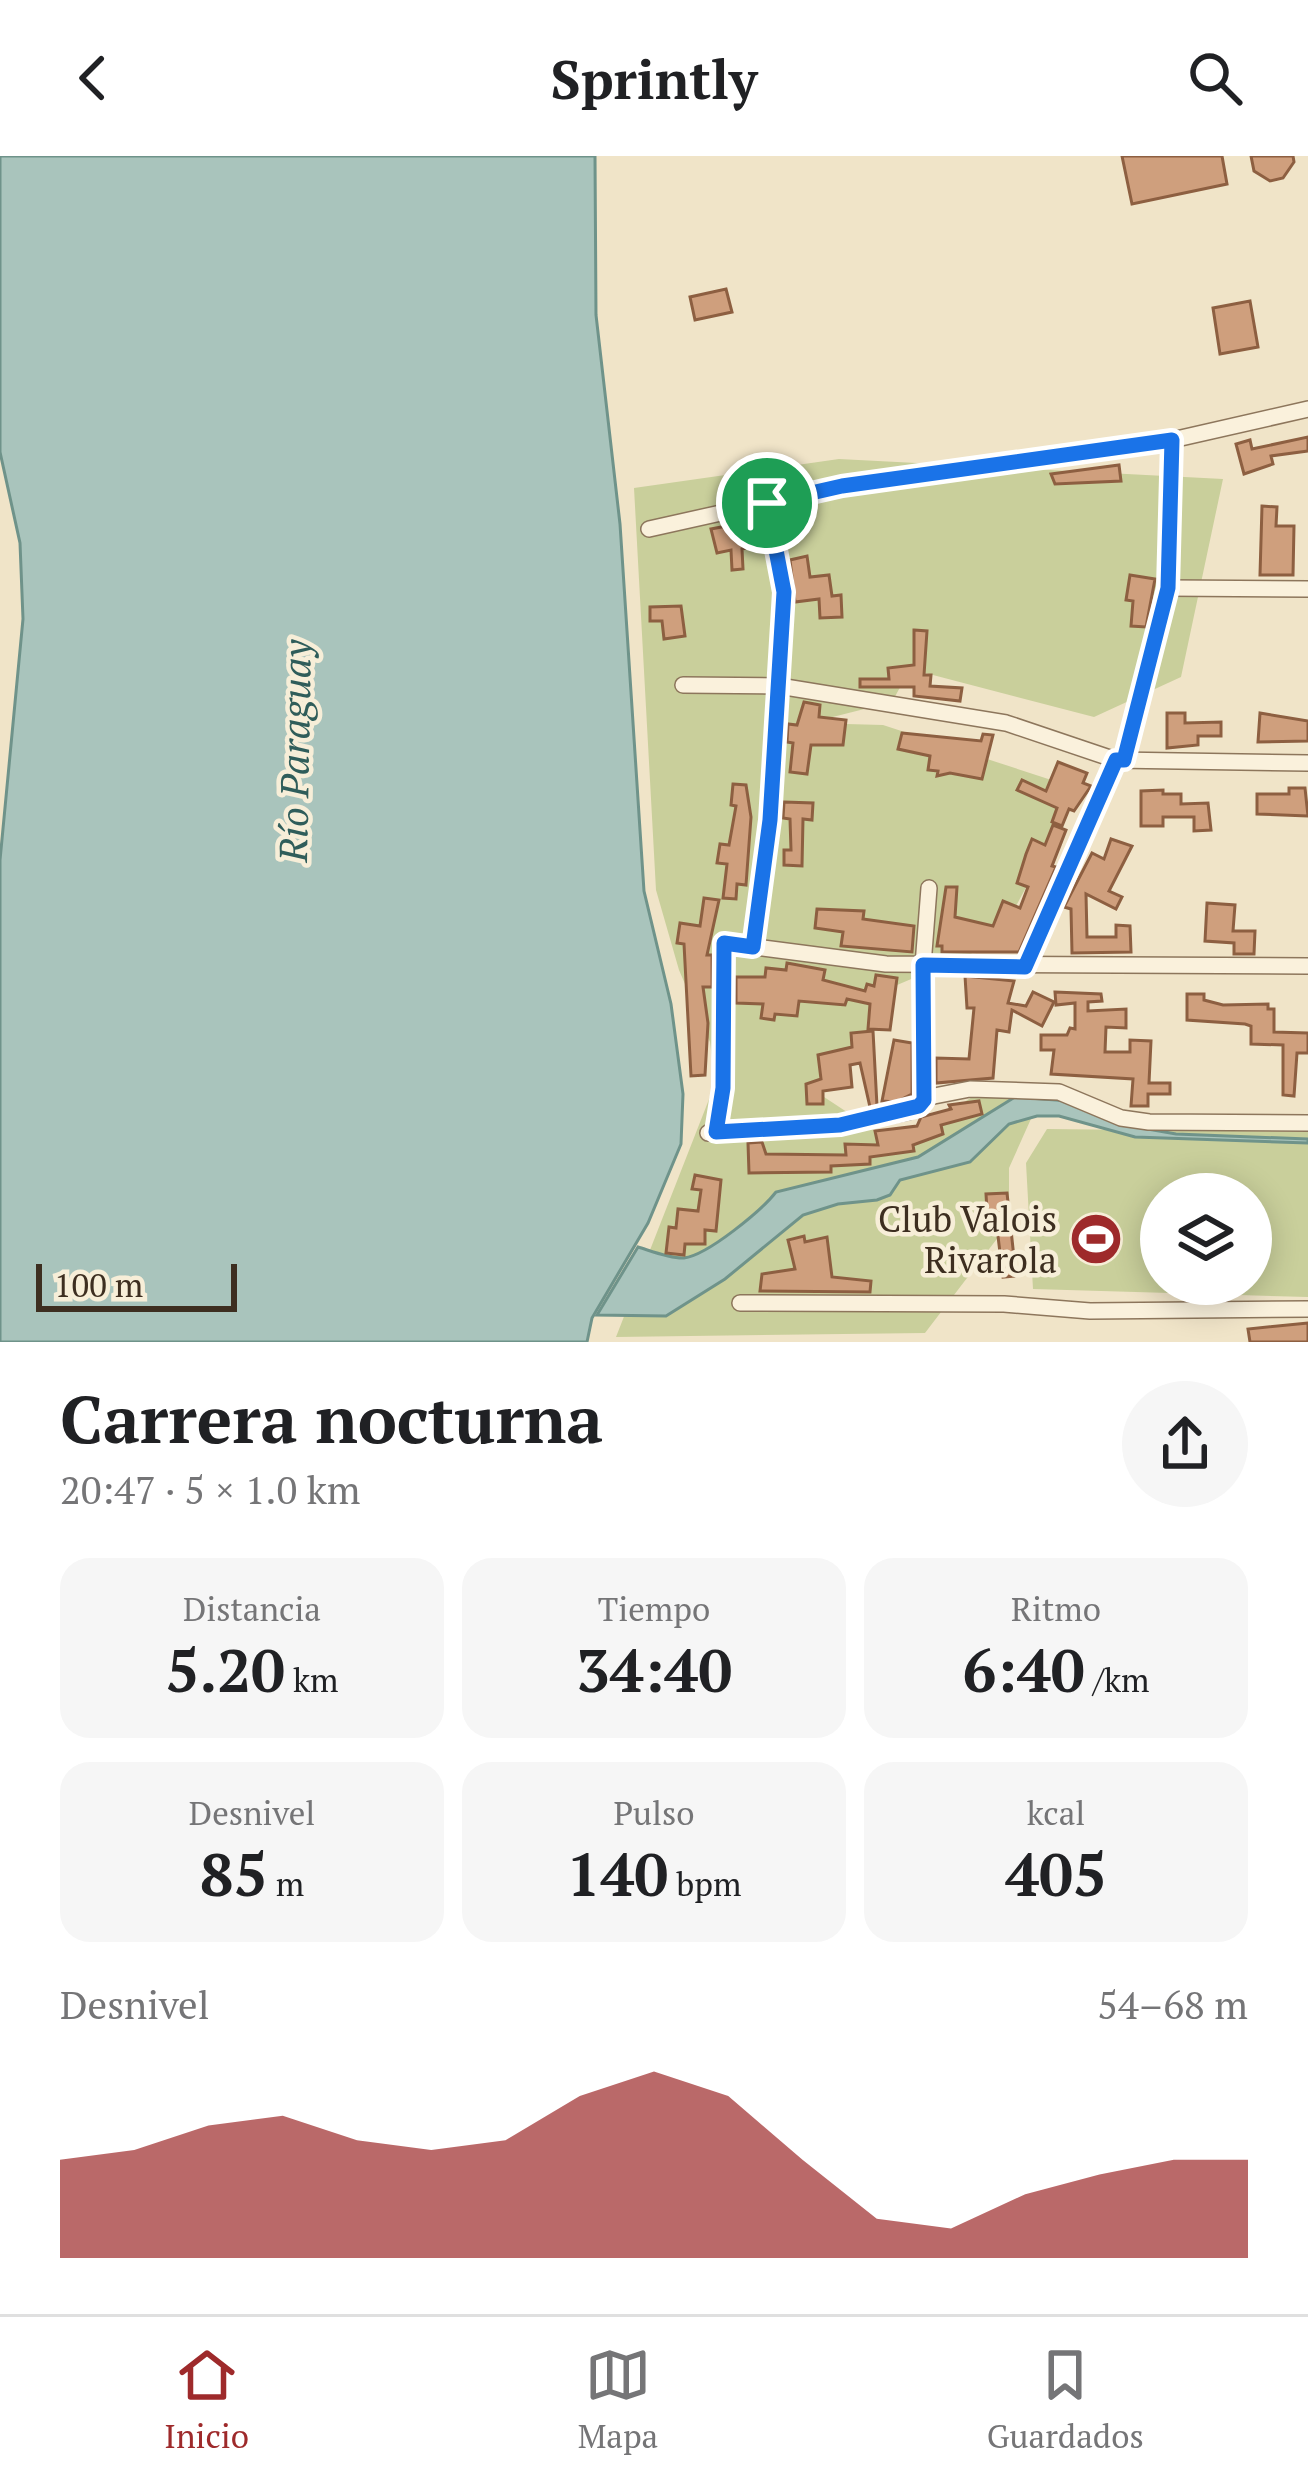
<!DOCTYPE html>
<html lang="es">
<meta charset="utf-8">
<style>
body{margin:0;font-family:"PT Serif",serif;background:#f6f6f6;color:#202124;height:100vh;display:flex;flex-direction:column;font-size:45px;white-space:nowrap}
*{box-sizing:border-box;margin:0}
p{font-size:39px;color:#757577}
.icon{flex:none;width:66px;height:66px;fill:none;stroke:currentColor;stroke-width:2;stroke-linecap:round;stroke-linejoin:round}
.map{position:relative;height:1186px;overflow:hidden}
.details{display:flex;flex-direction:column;background:#fff;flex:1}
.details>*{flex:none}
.tools{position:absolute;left:1140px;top:1017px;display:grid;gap:24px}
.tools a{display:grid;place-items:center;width:132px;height:132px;border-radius:50%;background:#fff;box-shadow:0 6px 30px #0003;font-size:60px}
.scale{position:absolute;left:36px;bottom:30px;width:201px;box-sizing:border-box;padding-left:12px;border:6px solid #3d2e20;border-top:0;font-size:33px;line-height:42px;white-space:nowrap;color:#3d2e20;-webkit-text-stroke:9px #f7eed8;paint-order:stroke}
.pin{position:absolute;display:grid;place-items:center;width:102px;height:102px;color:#fff;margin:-51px;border:6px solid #fff;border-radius:50%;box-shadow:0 3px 12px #0007}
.round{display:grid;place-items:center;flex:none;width:126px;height:126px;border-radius:63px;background:#f6f6f6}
.head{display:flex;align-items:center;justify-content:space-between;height:204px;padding:0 60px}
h1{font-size:66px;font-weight:600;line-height:90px}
.stats{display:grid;grid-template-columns:repeat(3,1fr);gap:18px;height:204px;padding:12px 60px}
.stats div{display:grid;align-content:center;border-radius:30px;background:#f6f6f6;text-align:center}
.stats b{font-size:60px;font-weight:600}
.stats small{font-size:33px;font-weight:400}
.stats p{font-size:33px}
.chart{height:336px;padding:24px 60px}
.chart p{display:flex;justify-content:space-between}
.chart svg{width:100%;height:216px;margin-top:12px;fill:#9e2a2b;opacity:.7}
header{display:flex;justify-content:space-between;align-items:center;height:156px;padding:0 60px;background:#fff;font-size:54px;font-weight:600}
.dock{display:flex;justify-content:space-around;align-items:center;height:168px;border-top:3px solid #e0e0e0;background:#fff;font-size:33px;color:#757577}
.dock a{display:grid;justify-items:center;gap:6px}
.dock .active{color:#9e2a2b}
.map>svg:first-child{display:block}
</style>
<header><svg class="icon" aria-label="back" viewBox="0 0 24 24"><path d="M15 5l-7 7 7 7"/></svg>Sprintly<svg class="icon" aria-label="search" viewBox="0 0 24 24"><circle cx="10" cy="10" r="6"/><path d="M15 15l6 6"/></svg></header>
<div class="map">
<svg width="1308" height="1186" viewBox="0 0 1308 1186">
<rect width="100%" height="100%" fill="#f0e4c8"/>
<g fill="#c9cf9b" fill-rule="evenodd">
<polygon points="839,303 1223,323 1181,521 1094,561 910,513 892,546 809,567 883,569 1079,633 996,787 883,835 868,891 821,939 897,989 980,936 1043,936 1009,1012 1009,1067 925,1177 616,1181 715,928 710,886 679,814 656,734 634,332"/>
<path d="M 1047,973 L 1308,976 L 1308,1141 L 1033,1133 L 1026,1007 ZM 1161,1038 L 1251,1038 L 1251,1128 L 1161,1128 Z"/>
</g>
<g fill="#a9c4bc" stroke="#6f938a" stroke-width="3">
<polygon points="0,0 595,0 596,159 620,368 644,735 671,848 683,938 681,988 648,1067 592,1162 587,1186 0,1186 0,704 23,463 20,387 0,296"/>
<path d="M 1015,941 L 1069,945 L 1125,969 L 1176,978 L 1308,983 L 1308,987 L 1135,981 L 1059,960 L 1037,960 L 1009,968 L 970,1006 L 900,1024 L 890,1039 L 877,1044 L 838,1048 L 803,1059 L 725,1123 L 666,1160 L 597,1159 L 638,1091 C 651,1095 671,1103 684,1102 C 708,1099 762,1054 776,1036 L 918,1001 Z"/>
</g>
<g fill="#cf9f7d" stroke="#8d5f41" stroke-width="3">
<polygon points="1122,0 1222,0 1227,28 1132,48"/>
<polygon points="1251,0 1293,0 1294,6 1283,22 1270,25 1254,15"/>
<polygon points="726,133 732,156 695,164 690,141"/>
<polygon points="1250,145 1258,191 1220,198 1213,152"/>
<polygon points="1308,281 1308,295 1271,300 1273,308 1244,318 1236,288 1250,284 1252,293"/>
<polygon points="1119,309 1121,325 1055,328 1051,318"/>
<polygon points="1262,350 1277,351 1276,370 1294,370 1293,419 1260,419"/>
<polygon points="758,364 760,377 749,378 752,391 742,393 743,413 732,414 731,394 717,397 711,373"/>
<polygon points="807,400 810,421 829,419 832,440 841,439 842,461 820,462 819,443 795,446 790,404"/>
<polygon points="1130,419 1155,423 1146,471 1131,470 1133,445 1126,444"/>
<polygon points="681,450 685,480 664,483 662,465 650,465 650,451"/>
<polygon points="914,474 927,475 924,519 931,519 930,530 962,532 960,545 914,540 914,531 860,531 860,523 889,523 888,512 914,509"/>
<polygon points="804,546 820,549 819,561 846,564 843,589 811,589 807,618 790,616 793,587 787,586 788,568 797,569"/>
<polygon points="1167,557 1185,557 1185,567 1221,566 1221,580 1198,580 1198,589 1167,592"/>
<polygon points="1260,557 1308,565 1308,585 1258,586"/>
<polygon points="902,577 981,585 983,578 993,579 982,623 950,617 937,620 938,615 928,614 930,600 898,593"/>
<polygon points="1058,606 1087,617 1083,627 1091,630 1074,655 1069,653 1062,670 1052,666 1057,652 1017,634 1022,624 1046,635"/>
<polygon points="733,628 746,629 751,661 746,729 737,728 736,743 723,742 727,708 717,707 720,688 729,689 736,650 731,649"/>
<polygon points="1289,632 1305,632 1308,660 1257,658 1257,638 1289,638"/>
<polygon points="1163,634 1163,638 1181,638 1181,648 1208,647 1211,674 1194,675 1194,661 1163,661 1163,670 1141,670 1141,635"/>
<polygon points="784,646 813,647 812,664 803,663 802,710 784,709 784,694 791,694 790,663 783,662"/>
<polygon points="1053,669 1066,674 1052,710 1056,711 1019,796 942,796 942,790 937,790 946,731 957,731 955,761 993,770 1003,745 1020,752 1028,731 1017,727 1026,698 1032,683 1045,689"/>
<polygon points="1111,683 1132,690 1109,735 1122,741 1116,753 1086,738 1087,781 1116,781 1116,769 1130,770 1131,796 1072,797 1071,753 1064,751 1092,697 1104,703"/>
<polygon points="704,742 719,744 707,799 712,799 712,831 703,831 708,867 705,919 691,920 684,788 677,787 680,767 700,770"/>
<polygon points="1207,747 1235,749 1233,775 1255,775 1254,798 1234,798 1234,787 1205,785"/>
<polygon points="817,753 864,755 863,763 914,770 912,796 841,790 843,776 815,772"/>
<polygon points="787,807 825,814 823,824 865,835 867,828 874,830 876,819 897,822 890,874 868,873 870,848 847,843 845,849 799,845 797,860 775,858 774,864 761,862 763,848 736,847 736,821 765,821 766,812 786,814"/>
<polygon points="965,820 1014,825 1008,847 1026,850 1033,836 1054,846 1042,870 1012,854 1009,876 997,874 993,922 936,927 936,902 969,903 974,852 967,852"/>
<polygon points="1055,836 1101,838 1102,845 1088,846 1088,855 1126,853 1126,872 1106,871 1105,896 1130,896 1130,884 1151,885 1149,927 1170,927 1170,938 1148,938 1148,950 1131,950 1133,923 1051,918 1054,894 1041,894 1041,879 1067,879 1070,872 1075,873 1075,847 1056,849"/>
<polygon points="1187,838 1204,838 1204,844 1223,849 1268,848 1268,853 1274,853 1274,876 1308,877 1308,897 1297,897 1294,940 1283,939 1283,889 1251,888 1251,870 1245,868 1187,864"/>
<polygon points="873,875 877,950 870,951 860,907 850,909 852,931 823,935 823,948 807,948 806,928 821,923 818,899 852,891 851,877"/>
<polygon points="894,884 912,887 912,938 896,946 882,945"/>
<polygon points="979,945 982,958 941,969 943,978 913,989 914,995 870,1001 870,1008 831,1010 831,1016 749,1017 748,987 762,986 766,998 846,999 845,988 878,989 875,975 917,970 921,961 951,953 949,949"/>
<polygon points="695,1019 721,1024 716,1075 705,1074 705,1088 685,1088 684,1099 666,1097 669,1071 676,1072 678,1053 698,1055 701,1034 692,1033"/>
<polygon points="1007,1037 1015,1111 1014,1120 1003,1121 997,1072 984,1073 984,1055 987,1055 986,1038"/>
<polygon points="804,1080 805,1086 827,1081 832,1121 871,1125 870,1136 760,1135 762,1118 795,1113 788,1084"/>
<polygon points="1308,1167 1308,1186 1250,1186 1248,1173"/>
</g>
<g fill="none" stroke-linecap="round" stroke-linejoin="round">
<g stroke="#8d765c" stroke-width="18">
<g id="minor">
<polyline points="649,373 842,330 1172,284 1308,253"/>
<polyline points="1168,432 1308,433"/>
<polyline points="683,529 779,530 1006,567 1116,604 1308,607"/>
<polyline points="1124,604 1168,432 1172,284"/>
<polyline points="753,791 770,664 784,436 767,347"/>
<polyline points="1025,811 1116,604"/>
<polyline points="924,943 923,809 929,732"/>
<polyline points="716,976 723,932 724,787 886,808 1308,810"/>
<polyline points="708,977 840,969 908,956 929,941 970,933 1059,936 1121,962 1149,966 1308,967"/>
<polyline points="740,1147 1004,1148 1090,1155 1308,1153"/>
</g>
</g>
<use href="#minor" stroke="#faf1dc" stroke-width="15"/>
</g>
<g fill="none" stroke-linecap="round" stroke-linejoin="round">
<g stroke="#fff" stroke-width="24">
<polygon id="route" points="1172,284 1168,432 1124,604 1116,604 1025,811 923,809 924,944 919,950 840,969 716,976 723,932 724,787 753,791 770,664 784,436 767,347 842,330"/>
</g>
<use href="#route" stroke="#1a73e8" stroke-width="15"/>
</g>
<defs>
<g id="stadium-disc" transform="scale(2.7)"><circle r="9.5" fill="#9e2a2b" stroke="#f7eed8"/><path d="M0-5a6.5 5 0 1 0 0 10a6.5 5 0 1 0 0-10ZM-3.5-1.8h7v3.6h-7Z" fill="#fff"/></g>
</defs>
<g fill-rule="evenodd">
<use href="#stadium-disc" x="1096" y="1083"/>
</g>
<g text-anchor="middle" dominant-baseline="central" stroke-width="9" stroke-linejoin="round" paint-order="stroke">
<g font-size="36" fill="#3d2e20" stroke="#f7eed8" text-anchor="end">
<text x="1057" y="1062">Club Valois<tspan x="1057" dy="41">Rivarola</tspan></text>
</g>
<g font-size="39" font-style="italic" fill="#2f5d5a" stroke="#f7eed8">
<text transform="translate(294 595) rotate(-89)">Río Paraguay</text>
</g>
</g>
</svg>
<div class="tools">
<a><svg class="icon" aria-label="layers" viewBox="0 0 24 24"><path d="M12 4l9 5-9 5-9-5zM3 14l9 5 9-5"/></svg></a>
</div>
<div class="scale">100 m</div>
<div class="pin" style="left:767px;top:347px;background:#1e9e55"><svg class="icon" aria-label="arrive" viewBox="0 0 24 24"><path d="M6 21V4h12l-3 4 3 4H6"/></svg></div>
</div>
<section class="details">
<div class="head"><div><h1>Carrera nocturna</h1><p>20:47 · 5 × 1.0 km</p></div><a class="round"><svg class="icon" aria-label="share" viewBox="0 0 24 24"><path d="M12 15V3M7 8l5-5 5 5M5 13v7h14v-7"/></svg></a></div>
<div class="stats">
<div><p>Distancia</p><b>5.20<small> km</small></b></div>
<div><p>Tiempo</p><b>34:40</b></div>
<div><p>Ritmo</p><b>6:40<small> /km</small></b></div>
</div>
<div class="stats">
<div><p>Desnivel</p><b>85<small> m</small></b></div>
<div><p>Pulso</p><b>140<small> bpm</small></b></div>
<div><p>kcal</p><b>405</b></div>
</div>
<div class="chart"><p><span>Desnivel</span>54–68 m</p>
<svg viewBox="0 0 160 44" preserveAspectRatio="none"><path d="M0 44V24L10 22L20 17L30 15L40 20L50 22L60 20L70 11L80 6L90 11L100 24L110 36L120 38L130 31L140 27L150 24L160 24V44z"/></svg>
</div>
</section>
<nav class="dock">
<a class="active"><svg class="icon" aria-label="home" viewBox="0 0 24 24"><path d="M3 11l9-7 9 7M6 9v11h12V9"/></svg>Inicio</a>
<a><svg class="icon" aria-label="map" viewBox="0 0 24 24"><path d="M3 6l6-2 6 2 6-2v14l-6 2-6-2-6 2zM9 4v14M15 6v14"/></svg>Mapa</a>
<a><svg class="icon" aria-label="saved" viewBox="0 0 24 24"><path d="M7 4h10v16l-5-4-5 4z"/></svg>Guardados</a>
</nav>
